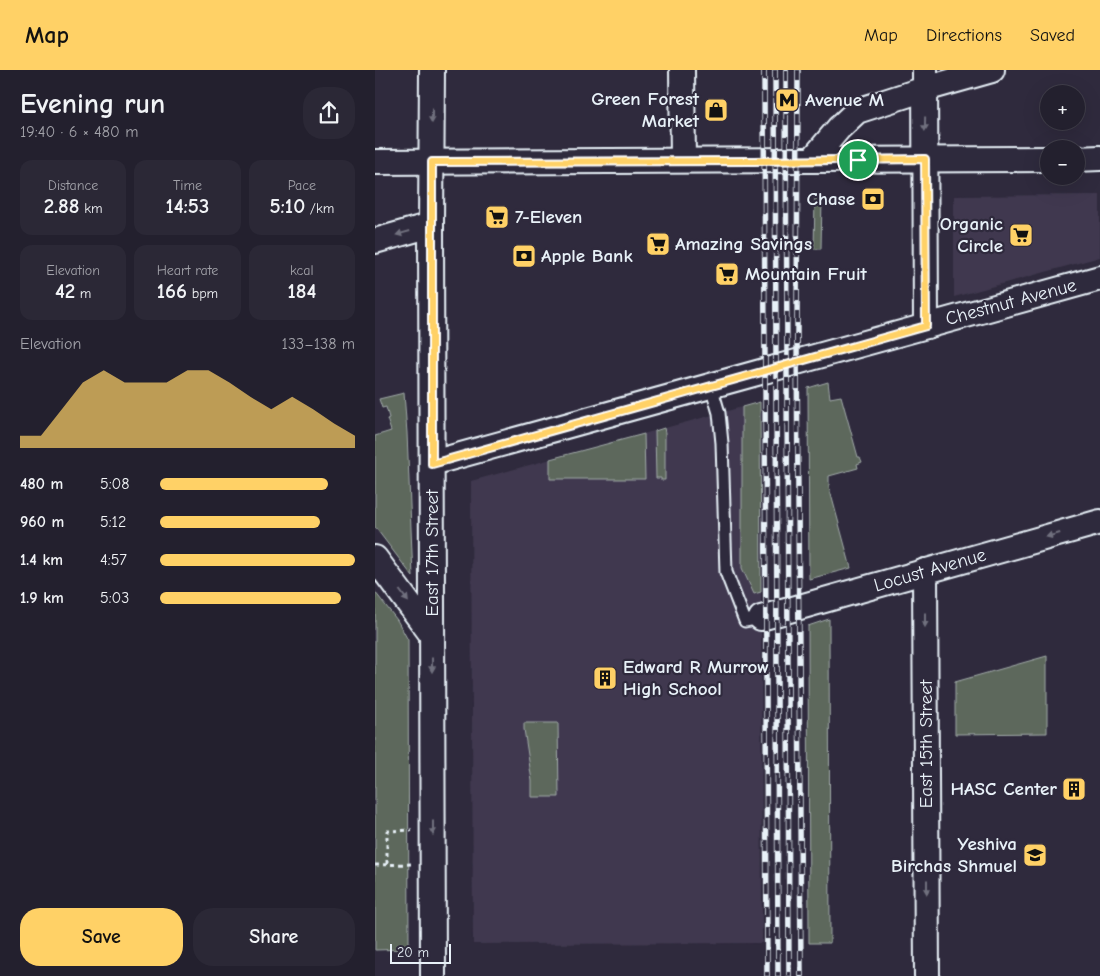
<!DOCTYPE html>
<meta charset="utf-8">
<style>
body{margin:0;font-family:"Comic Neue",sans-serif;background:#2b2836;color:#f1f3f6;height:100vh;display:flex;flex-direction:column;font-size:19px;white-space:nowrap}
*{box-sizing:border-box;margin:0}
p{font-size:16px;color:#a3a3aa}
.icon{flex:none;width:28px;height:28px;fill:none;stroke:currentColor;stroke-width:2;stroke-linecap:round;stroke-linejoin:round}
.map{position:relative;flex:1;overflow:hidden}
.details{display:flex;flex-direction:column;background:#23202e;width:375px}
.details>*{flex:none}
.tools{position:absolute;left:665px;top:15px;display:grid;gap:10px}
.tools a{display:grid;place-items:center;width:45px;height:45px;border-radius:50%;background:#23202e;box-shadow:0 5px 20px #0002,0 0 0 1px #403e4a;font-size:25px}
.scale{position:absolute;left:15px;bottom:12px;width:61px;box-sizing:border-box;padding-left:5px;border:2px solid #e8f1f8;border-top:0;font-size:14px;line-height:18px;white-space:nowrap;color:#e8f1f8;-webkit-text-stroke:4px #2f2a3d;paint-order:stroke}
.pin{position:absolute;display:grid;place-items:center;width:42px;height:42px;color:#fff;margin:-21px;border:2px solid #fff;border-radius:50%;box-shadow:0 1px 5px #0007}
.round{display:grid;place-items:center;flex:none;width:52px;height:52px;border-radius:20px;background:#2b2836}
.overview{display:flex;align-items:center;justify-content:space-between;height:85px;padding:0 20px}
h1{font-size:28px;font-weight:700;line-height:38px}
.metrics{display:grid;grid-template-columns:repeat(3,1fr);gap:8px;height:85px;padding:5px 20px}
.metrics div{display:grid;align-content:center;border-radius:12px;background:#2b2836;text-align:center}
.metrics b{font-size:21px;font-weight:700}
.metrics small{font-size:14px;font-weight:400}
.metrics p{font-size:14px}
.chart{height:140px;padding:10px 20px}
.chart p{display:flex;justify-content:space-between}
.chart svg{width:100%;height:90px;margin-top:5px;fill:#ffd166;opacity:.7}
.primary-button{display:flex;gap:10px;margin-top:auto;padding:10px 20px}
.primary-button a{flex:1;height:58px;border-radius:20px;background:#ffd166;color:#111;font-size:20px;font-weight:700;line-height:58px;text-align:center}
.primary-button a+a{background:#2b2836;color:#f1f3f6}
ul{padding:0 20px;list-style:none;font-size:16px}
li{display:grid;grid-template-columns:80px 60px 1fr;align-items:center;height:38px}
li i{height:12px;border-radius:6px;background:#ffd166}
header{display:flex;align-items:center;gap:30px;box-sizing:border-box;height:70px;padding:0 25px;background:#ffd166;color:#111}
header strong{font-size:24px}
nav{display:flex;gap:28px;margin-inline-start:auto;font-size:18px}
main{display:flex;flex:1;min-height:0}
.map>svg:first-child{display:block}
</style>
<header>
<strong>Map</strong>
<nav><a>Map</a><a>Directions</a><a>Saved</a></nav>
</header>
<main>
<section class="details">
<div class="overview"><div><h1>Evening run</h1><p>19:40 · 6 × 480 m</p></div><a class="round"><svg class="icon" aria-label="share" viewBox="0 0 24 24"><path d="M12 15V3M7 8l5-5 5 5M5 13v7h14v-7"/></svg></a></div>
<div class="metrics">
<div><p>Distance</p><b>2.88<small> km</small></b></div>
<div><p>Time</p><b>14:53</b></div>
<div><p>Pace</p><b>5:10<small> /km</small></b></div>
</div>
<div class="metrics">
<div><p>Elevation</p><b>42<small> m</small></b></div>
<div><p>Heart rate</p><b>166<small> bpm</small></b></div>
<div><p>kcal</p><b>184</b></div>
</div>
<div class="chart"><p><span>Elevation</span>133–138 m</p>
<svg viewBox="0 0 160 44" preserveAspectRatio="none"><path d="M0 44V38L10 38L20 25L30 12L40 6L50 12L60 12L70 12L80 6L90 6L100 12L110 19L120 25L130 19L140 25L150 32L160 38V44z"/></svg>
</div>
<ul>
<li><b>480 m</b>5:08<i style="width:86%"></i></li>
<li><b>960 m</b>5:12<i style="width:82%"></i></li>
<li><b>1.4 km</b>4:57<i style="width:100%"></i></li>
<li><b>1.9 km</b>5:03<i style="width:93%"></i></li>
</ul>
<div class="primary-button"><a>Save</a><a>Share</a></div>
</section>
<div class="map">
<svg width="725" height="906" viewBox="0 0 725 906">
<rect width="100%" height="100%" fill="#2f2a3d"/>
<filter id="ink" filterUnits="userSpaceOnUse"><feTurbulence type="fractalNoise" baseFrequency=".02" numOctaves="2"/><feDisplacementMap in="SourceGraphic" scale="10" xChannelSelector="R" yChannelSelector="G"/><feConvolveMatrix kernelMatrix="1 2 1 2 8 2 1 2 1" color-interpolation-filters="sRGB"/></filter>
<g filter="url(#ink)">
<g fill="#40394f">
<polygon points="725,125 725,187 579,227 579,126"/>
<polygon points="367,337 367,498 379,524 386,522 387,873 98,874 96,411"/>
</g>
<g fill="#5d675b" stroke="#a2acaa">
<polygon points="440,128 447,128 446,179 439,179"/>
<polygon points="453,312 455,328 466,326 483,387 485,387 487,392 482,394 483,398 454,406 454,417 476,498 434,509 433,318"/>
<polygon points="29,323 32,363 38,507 0,457 0,366 16,361 12,349 14,348 11,337 7,338 4,329"/>
<polygon points="385,332 386,522 379,524 367,498 367,337"/>
<polygon points="289,358 290,363 290,410 286,410 286,408 281,408 280,361"/>
<polygon points="269,364 270,409 175,409 175,389"/>
<polygon points="0,522 22,550 33,570 34,879 0,880"/>
<polygon points="454,549 455,873 434,873 433,556"/>
<polygon points="672,586 672,663 580,664 580,612"/>
<polygon points="149,653 183,653 184,727 157,727 157,711 149,659"/>
</g>
<g fill="none" stroke-linecap="round" stroke-linejoin="round">
<g stroke="#e8f1f8" stroke-width="15">
<polyline id="service" points="336,316 344,343 347,373 351,502 370,551 386,548"/>
</g>
<g stroke="#e8f1f8" stroke-width="28">
<g id="minor">
<polyline points="57,0 56,155 58,906"/>
<polyline points="307,0 308,90"/>
<polyline points="550,0 551,256"/>
<polyline points="701,89 725,88"/>
<polyline points="437,90 464,58 482,41 550,19 617,0"/>
<polyline points="0,92 674,89"/>
<polyline points="0,171 56,155"/>
<polyline points="57,393 725,208"/>
<polyline points="0,488 57,565"/>
<polyline points="550,501 552,906"/>
<polyline points="386,548 725,452"/>
</g>
</g>
<g stroke="#e8f1f8" stroke-width="3" stroke-dasharray="4 4" stroke-linecap="butt">
<polyline points="12,794 12,761 37,760"/>
<polyline points="0,795 37,794"/>
</g>
<use href="#service" stroke="#2f2a3d" stroke-width="11"/>
<use href="#minor" stroke="#2f2a3d" stroke-width="24"/>
<g stroke="#e8f1f8" stroke-width="5.5">
<g id="rail">
<polyline points="389,0 392,906"/>
<polyline points="400,0 403,906"/>
<polyline points="411,0 414,906"/>
<polyline points="423,0 422,266 426,906"/>
</g>
</g>
<use href="#rail" stroke="#2f2a3d" stroke-width="4" stroke-dasharray="11" stroke-linecap="butt"/>
</g>
<defs><path id="oneway-solid" d="M-6-.8H1V-3.2L6.5 0L1 3.2V.8H-6Z" transform="scale(1.25)"/></defs>
<g fill="#70707e">
<use href="#oneway-solid" transform="translate(57 46) rotate(90)"/>
<use href="#oneway-solid" transform="translate(550 54) rotate(91)"/>
<use href="#oneway-solid" transform="translate(28 163) rotate(164)"/>
<use href="#oneway-solid" transform="translate(678 465) rotate(164)"/>
<use href="#oneway-solid" transform="translate(29 526) rotate(53)"/>
<use href="#oneway-solid" transform="translate(550 550) rotate(90)"/>
<use href="#oneway-solid" transform="translate(57 595) rotate(90)"/>
<use href="#oneway-solid" transform="translate(58 758) rotate(90)"/>
<use href="#oneway-solid" transform="translate(552 817) rotate(90)"/>
</g>
</g>
<g fill="none" stroke-linecap="round" stroke-linejoin="round" filter="url(#ink)">
<g stroke="#fff" stroke-width="10">
<polygon id="route" points="550,89 551,256 57,394 57,92 378,91"/>
</g>
<use href="#route" stroke="#ffd166" stroke-width="6"/>
</g>
<defs>
<g id="metro-square" transform="scale(1.25)"><rect x="-9" y="-9" width="18" height="18" rx="4" fill="#ffd166" stroke="#2f2a3d"/><path d="M-5.5 5V-5H-3L0 0L3-5H5.5V5H3V-.5L0 4L-3-.5V5Z" fill="#111"/></g>
<g id="shop-square" transform="scale(1.25)"><rect x="-9" y="-9" width="18" height="18" rx="4" fill="#ffd166" stroke="#2f2a3d"/><path d="M-5-2.5h2.3a2.7 3.5 0 0 1 5.4 0H5L5.5 6h-11ZM-1.5-2.5h3a1.5 2.3 0 0 0-3 0Z" fill="#111"/></g>
<g id="bank-square" transform="scale(1.25)"><rect x="-9" y="-9" width="18" height="18" rx="4" fill="#ffd166" stroke="#2f2a3d"/><path d="M-6-4H6V4H-6ZM0-2.3a2.3 2.3 0 1 0 0 4.6a2.3 2.3 0 1 0 0-4.6Z" fill="#111"/></g>
<g id="supermarket-square" transform="scale(1.25)"><rect x="-9" y="-9" width="18" height="18" rx="4" fill="#ffd166" stroke="#2f2a3d"/><path d="M-6-5.5h2.5l.6 2H6L4.5 2H-2.5L-4.4-4H-6ZM-1.5 3.2a1.3 1.3 0 1 0 .1 0ZM3 3.2a1.3 1.3 0 1 0 .1 0Z" fill="#111"/></g>
<g id="building-square" transform="scale(1.25)"><rect x="-9" y="-9" width="18" height="18" rx="4" fill="#ffd166" stroke="#2f2a3d"/><path d="M-4-6H4V6H1V3H-1V6H-4ZM-2.5-4.3h1.7v1.8h-1.7ZM.8-4.3h1.7v1.8H.8ZM-2.5-1h1.7V.8h-1.7ZM.8-1h1.7V.8H.8Z" fill="#111"/></g>
<g id="school-square" transform="scale(1.25)"><rect x="-9" y="-9" width="18" height="18" rx="4" fill="#ffd166" stroke="#2f2a3d"/><path d="M0-5L7-2L0 1L-7-2ZM-4 1L0 2.5L4 1V4Q0 6-4 4Z" fill="#111"/></g>
</defs>
<g fill-rule="evenodd">
<use href="#metro-square" x="412" y="30"/>
<use href="#shop-square" x="341" y="40"/>
<use href="#bank-square" x="498" y="129"/>
<use href="#supermarket-square" x="122" y="147"/>
<use href="#supermarket-square" x="646" y="165"/>
<use href="#supermarket-square" x="283" y="174"/>
<use href="#bank-square" x="149" y="186"/>
<use href="#supermarket-square" x="352" y="204"/>
<use href="#building-square" x="230" y="608"/>
<use href="#building-square" x="699" y="719"/>
<use href="#school-square" x="660" y="785"/>
</g>
<g text-anchor="middle" dominant-baseline="central" stroke-width="4.5" stroke-linejoin="round" paint-order="stroke">
<g font-size="19" font-weight="bold" fill="#e8f1f8" stroke="#2f2a3d" text-anchor="start">
<text x="324" y="29" text-anchor="end">Green Forest<tspan x="324" dy="22">Market</tspan></text>
<text x="430" y="30">Avenue M</text>
<text x="480" y="129" text-anchor="end">Chase</text>
<text x="140" y="147">7-Eleven</text>
<text x="628" y="154" text-anchor="end">Organic<tspan x="628" dy="22">Circle</tspan></text>
<text x="300" y="174">Amazing Savings</text>
<text x="166" y="186">Apple Bank</text>
<text x="370" y="204">Mountain Fruit</text>
<text x="248" y="597">Edward R Murrow<tspan x="248" dy="22">High School</tspan></text>
<text x="682" y="719" text-anchor="end">HASC Center</text>
<text x="642" y="774" text-anchor="end">Yeshiva<tspan x="642" dy="22">Birchas Shmuel</tspan></text>
</g>
<g font-size="19" fill="#e8f1f8" stroke="#2f2a3d">
<text transform="translate(636 232) rotate(-15)">Chestnut Avenue</text>
<text transform="translate(57 483) rotate(-90)">East 17th Street</text>
<text transform="translate(555 500) rotate(-16)">Locust Avenue</text>
<text transform="translate(551 674) rotate(-90)">East 15th Street</text>
</g>
</g>
</svg>
<div class="tools">
<a>+</a>
<a>−</a>
</div>
<div class="scale">20 m</div>
<div class="pin" style="left:483px;top:90px;background:#1e9e55"><svg class="icon" aria-label="arrive" viewBox="0 0 24 24"><path d="M6 21V4h12l-3 4 3 4H6"/></svg></div>
</div>
</main>
